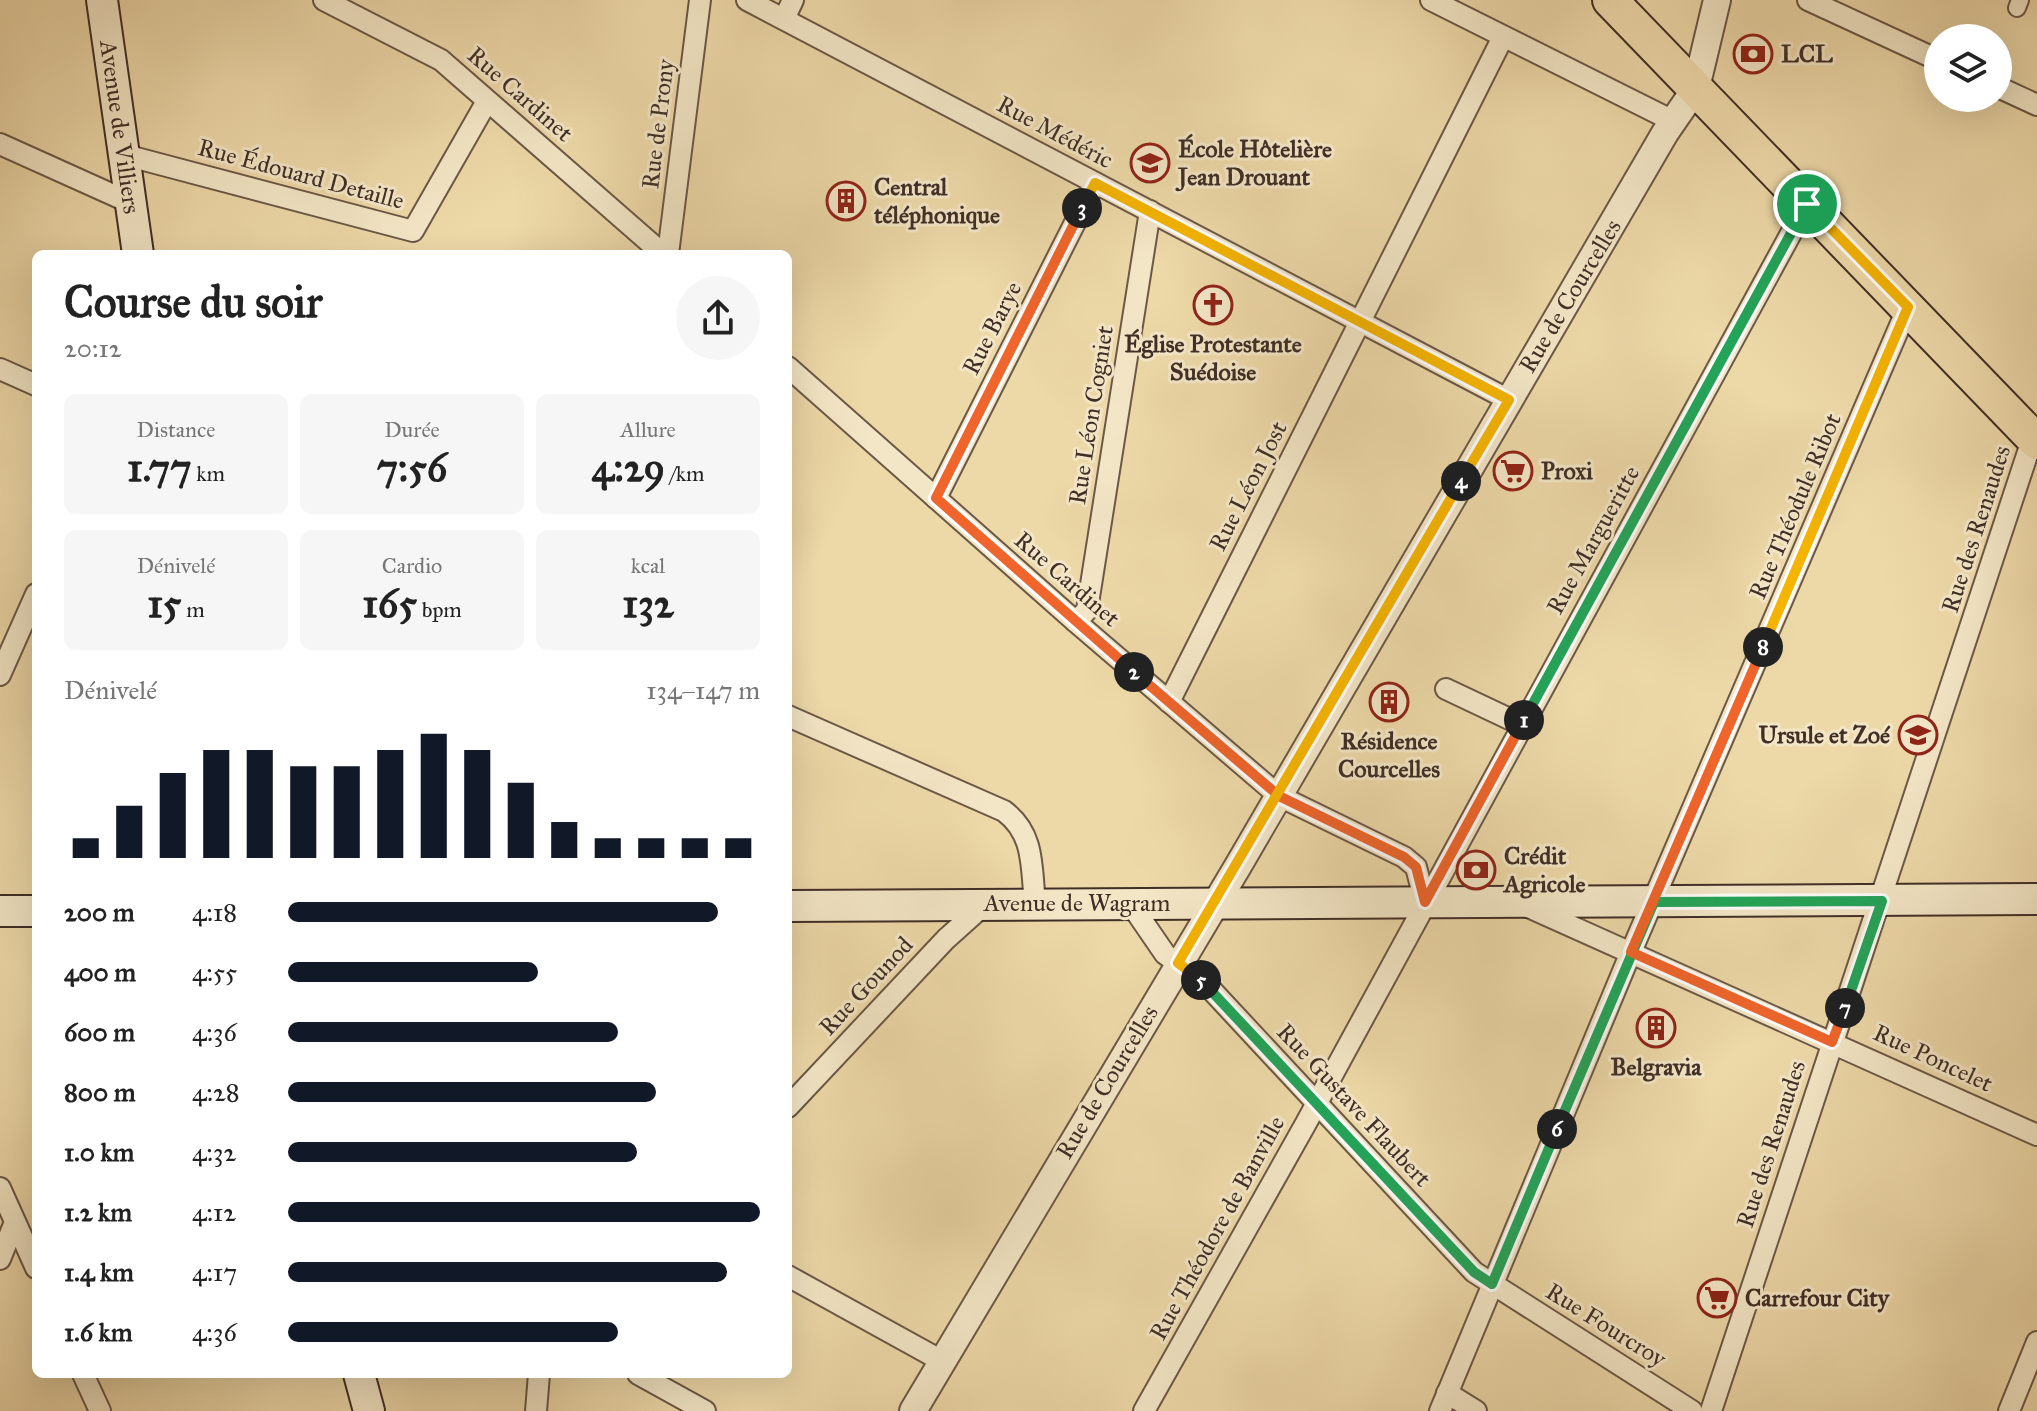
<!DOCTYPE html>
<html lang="fr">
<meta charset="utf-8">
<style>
body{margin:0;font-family:"IM FELL Great Primer",serif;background:#f6f6f6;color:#222;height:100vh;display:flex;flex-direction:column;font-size:30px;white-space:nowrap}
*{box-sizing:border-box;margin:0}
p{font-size:26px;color:#767676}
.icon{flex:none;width:44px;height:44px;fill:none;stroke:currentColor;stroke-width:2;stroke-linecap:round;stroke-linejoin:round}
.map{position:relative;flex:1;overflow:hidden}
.sheet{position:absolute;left:32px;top:250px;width:760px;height:1128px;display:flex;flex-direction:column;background:#fff;border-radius:12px;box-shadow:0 8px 32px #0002}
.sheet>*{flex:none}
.fabs{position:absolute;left:1924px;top:24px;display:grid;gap:16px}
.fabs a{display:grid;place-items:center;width:88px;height:88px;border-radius:50%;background:#fff;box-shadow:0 8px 32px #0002;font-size:40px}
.pin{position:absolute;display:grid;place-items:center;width:68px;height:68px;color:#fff;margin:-34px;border:4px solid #fff;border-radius:50%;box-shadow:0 2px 8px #0007}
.km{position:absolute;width:40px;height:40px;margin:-20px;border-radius:50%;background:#222;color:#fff;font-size:22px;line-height:40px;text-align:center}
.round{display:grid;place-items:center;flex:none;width:84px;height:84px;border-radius:42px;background:#f6f6f6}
.headline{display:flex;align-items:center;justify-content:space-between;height:136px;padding:0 32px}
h1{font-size:44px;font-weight:800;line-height:60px}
.figures{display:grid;grid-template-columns:repeat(3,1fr);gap:12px;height:136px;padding:8px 32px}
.figures div{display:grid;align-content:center;border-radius:12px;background:#f6f6f6;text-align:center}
.figures b{font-size:40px;font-weight:800}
.figures small{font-size:22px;font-weight:400}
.figures p{font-size:22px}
.chart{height:224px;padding:16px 32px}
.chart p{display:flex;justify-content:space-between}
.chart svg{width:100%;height:144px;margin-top:8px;stroke:#111827;stroke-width:6}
ul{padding:0 32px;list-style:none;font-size:26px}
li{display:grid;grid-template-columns:128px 96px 1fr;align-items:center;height:60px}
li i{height:20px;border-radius:10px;background:#111827}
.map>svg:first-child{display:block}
</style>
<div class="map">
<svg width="2037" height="1411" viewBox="0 0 2037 1411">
<rect width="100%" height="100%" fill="#edd8a8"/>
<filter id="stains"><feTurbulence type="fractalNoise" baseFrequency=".0025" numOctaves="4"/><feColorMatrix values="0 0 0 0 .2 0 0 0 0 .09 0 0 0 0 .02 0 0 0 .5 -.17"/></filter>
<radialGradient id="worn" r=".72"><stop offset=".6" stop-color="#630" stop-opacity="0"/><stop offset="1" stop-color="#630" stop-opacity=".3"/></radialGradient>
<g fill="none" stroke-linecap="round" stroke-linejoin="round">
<g stroke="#6b5847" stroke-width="20">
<polyline id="pedestrian" points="2017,8 2020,0"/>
</g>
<g stroke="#6b5847" stroke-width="24">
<g id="minor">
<polyline points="324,0 441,60 663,254"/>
<polyline points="747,0 1509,400"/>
<polyline points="1431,0 1673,121"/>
<polyline points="1808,0 1938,60"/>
<polyline points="784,19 793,0"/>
<polyline points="1998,87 2037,105"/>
<polyline points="0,144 131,203"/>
<polyline points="125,155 413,231 486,103"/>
<polyline points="668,254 700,0"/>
<polyline points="788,367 1076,622 1279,796 1404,857 1416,867 1425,902"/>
<polyline points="0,369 36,385"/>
<polyline points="936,498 1095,183"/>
<polyline points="1076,622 1087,610 1150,211"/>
<polyline points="0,675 36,594"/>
<polyline points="1446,689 1522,725"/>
<polyline points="1169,702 1503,37"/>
<path d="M 788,716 L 1004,811 C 1035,834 1031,867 1035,903"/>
<polyline points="1130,903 1165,954 1204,982 1474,1272 1692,1411"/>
<polyline points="1526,906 2037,1135"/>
<polyline points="788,1107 946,939 985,904"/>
<polyline points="0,1188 36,1268"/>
<polyline points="0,1259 15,1222"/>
<polyline points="788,1276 942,1361"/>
<polyline points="83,1374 100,1411"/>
<polyline points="638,1374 705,1411"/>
<polyline points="1447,1393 1476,1411"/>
<polyline points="536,1411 539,1374"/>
<polyline points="1144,1411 1305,1125 1807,204"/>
<polyline points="1440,1411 1631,952 1908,307"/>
<polyline points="1711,1411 2033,437"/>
<polyline points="2009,1411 2037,1342"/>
</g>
</g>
<g stroke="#6b5847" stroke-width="30">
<polyline id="tertiary" points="913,1411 1238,866 1665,133 1696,88 1717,0"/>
</g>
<g stroke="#402e27" stroke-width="34">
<g id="secondary">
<polyline points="102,0 138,254"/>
<polyline points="788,906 2037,899"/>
<polyline points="0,911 36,911"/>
<polyline points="359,1374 369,1411"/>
</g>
</g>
<g stroke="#402e27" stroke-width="38">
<polyline id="primary" points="1610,0 2037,442"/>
</g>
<use href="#pedestrian" stroke="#f3e6c6" stroke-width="16"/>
<use href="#minor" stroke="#f3e6c6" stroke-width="20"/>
<use href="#tertiary" stroke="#f3e6c6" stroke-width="26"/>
<use href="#secondary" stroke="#f3e6c6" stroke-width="30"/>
<use href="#primary" stroke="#edd8a8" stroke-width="34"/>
</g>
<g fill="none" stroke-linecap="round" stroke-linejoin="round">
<g stroke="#fff" stroke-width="16">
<polyline id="split-1" points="1524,720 1807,204"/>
</g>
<g stroke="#fff" stroke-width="16">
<polyline id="split-2" points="1134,672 1279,796 1404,857 1416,867 1425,902 1524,720"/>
</g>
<g stroke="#fff" stroke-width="16">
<polyline id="split-3" points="1082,208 936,498 1134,672"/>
</g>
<g stroke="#fff" stroke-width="16">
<polyline id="split-4" points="1082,208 1095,183 1509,400 1461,481"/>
</g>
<g stroke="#fff" stroke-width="16">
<polyline id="split-5" points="1201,980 1178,963 1461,481"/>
</g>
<g stroke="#fff" stroke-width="16">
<polyline id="split-6" points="1201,980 1474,1272 1492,1284 1557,1129"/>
</g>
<g stroke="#fff" stroke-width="16">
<polyline id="split-7" points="1557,1129 1654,902 1882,901 1845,1008"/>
</g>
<g stroke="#fff" stroke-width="16">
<polyline id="split-8" points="1763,647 1631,952 1832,1042 1845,1008"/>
</g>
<g stroke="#fff" stroke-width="16">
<polyline id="split-9" points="1763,647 1908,307 1807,204"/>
</g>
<use href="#split-1" stroke="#22a559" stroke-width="10"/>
<use href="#split-2" stroke="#f0652b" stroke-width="10"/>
<use href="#split-3" stroke="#f0652b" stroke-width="10"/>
<use href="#split-4" stroke="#f5b400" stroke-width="10"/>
<use href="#split-5" stroke="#f5b400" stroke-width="10"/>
<use href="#split-6" stroke="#22a559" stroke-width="10"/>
<use href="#split-7" stroke="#22a559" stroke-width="10"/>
<use href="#split-8" stroke="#f0652b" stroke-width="10"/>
<use href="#split-9" stroke="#f5b400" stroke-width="10"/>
</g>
<defs>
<g id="bank-ring" transform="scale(2)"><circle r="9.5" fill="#f3e6c6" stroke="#8f2418" stroke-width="1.5"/><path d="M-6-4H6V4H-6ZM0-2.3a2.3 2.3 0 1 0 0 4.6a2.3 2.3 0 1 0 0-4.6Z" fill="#8f2418"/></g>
<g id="school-ring" transform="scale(2)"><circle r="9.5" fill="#f3e6c6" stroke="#8f2418" stroke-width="1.5"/><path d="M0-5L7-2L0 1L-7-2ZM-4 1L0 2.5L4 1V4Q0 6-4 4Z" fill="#8f2418"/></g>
<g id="building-ring" transform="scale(2)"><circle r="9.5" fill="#f3e6c6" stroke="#8f2418" stroke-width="1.5"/><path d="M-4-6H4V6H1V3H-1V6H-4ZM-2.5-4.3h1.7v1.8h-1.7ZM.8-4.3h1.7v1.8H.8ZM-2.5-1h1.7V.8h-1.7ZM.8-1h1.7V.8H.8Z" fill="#8f2418"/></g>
<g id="church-ring" transform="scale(2)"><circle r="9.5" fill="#f3e6c6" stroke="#8f2418" stroke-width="1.5"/><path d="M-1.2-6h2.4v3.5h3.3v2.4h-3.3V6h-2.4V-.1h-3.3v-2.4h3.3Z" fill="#8f2418"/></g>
<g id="supermarket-ring" transform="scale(2)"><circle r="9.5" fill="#f3e6c6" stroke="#8f2418" stroke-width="1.5"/><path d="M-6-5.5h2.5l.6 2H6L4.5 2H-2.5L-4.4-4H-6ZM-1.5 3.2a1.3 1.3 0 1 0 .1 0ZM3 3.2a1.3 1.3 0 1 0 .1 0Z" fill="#8f2418"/></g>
</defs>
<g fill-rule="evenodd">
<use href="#bank-ring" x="1753" y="54"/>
<use href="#school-ring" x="1150" y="163"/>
<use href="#building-ring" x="846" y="201"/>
<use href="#church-ring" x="1213" y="305"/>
<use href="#supermarket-ring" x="1513" y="471"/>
<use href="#building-ring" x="1389" y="702"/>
<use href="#school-ring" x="1918" y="735"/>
<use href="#bank-ring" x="1476" y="870"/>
<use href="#building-ring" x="1656" y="1028"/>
<use href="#supermarket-ring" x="1717" y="1298"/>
</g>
<g text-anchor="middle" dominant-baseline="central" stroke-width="6" stroke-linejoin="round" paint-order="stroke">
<g font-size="24" font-weight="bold" fill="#402e27" stroke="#f3e6c6" text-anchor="start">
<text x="1781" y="54">LCL</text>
<text x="1178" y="149">École Hôtelière<tspan x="1178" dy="28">Jean Drouant</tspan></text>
<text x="874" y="187">Central<tspan x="874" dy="28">téléphonique</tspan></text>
<text x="1213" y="344" text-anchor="middle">Église Protestante<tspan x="1213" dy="28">Suédoise</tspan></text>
<text x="1541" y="471">Proxi</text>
<text x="1890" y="735" text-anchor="end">Ursule et Zoé</text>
<text x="1389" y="741" text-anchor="middle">Résidence<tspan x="1389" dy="28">Courcelles</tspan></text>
<text x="1504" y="856">Crédit<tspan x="1504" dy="28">Agricole</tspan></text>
<text x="1656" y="1067" text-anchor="middle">Belgravia</text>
<text x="1745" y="1298">Carrefour City</text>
</g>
<g font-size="24" fill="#402e27" stroke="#f3e6c6">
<text transform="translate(520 94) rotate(41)">Rue Cardinet</text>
<text transform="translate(658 124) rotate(-83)">Rue de Prony</text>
<text transform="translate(120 127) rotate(82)">Avenue de Villiers</text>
<text transform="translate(1055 132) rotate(28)">Rue Médéric</text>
<text transform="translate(301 174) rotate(15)">Rue Édouard Detaille</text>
<text transform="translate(1570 296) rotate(-59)">Rue de Courcelles</text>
<text transform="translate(992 328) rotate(-63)">Rue Barye</text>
<text transform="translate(1091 415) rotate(-81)">Rue Léon Cogniet</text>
<text transform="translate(1248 486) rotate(-63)">Rue Léon Jost</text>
<text transform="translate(1795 506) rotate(-67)">Rue Théodule Ribot</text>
<text transform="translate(1976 529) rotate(-72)">Rue des Renaudes</text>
<text transform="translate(1593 540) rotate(-61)">Rue Margueritte</text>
<text transform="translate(1067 579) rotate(41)">Rue Cardinet</text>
<text x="1077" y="903">Avenue de Wagram</text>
<text transform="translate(866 986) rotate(-47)">Rue Gounod</text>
<text transform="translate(1933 1058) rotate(25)">Rue Poncelet</text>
<text transform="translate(1107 1082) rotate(-59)">Rue de Courcelles</text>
<text transform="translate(1354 1105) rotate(47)">Rue Gustave Flaubert</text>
<text transform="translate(1771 1144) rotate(-72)">Rue des Renaudes</text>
<text transform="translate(1217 1228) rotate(-61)">Rue Théodore de Banville</text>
<text transform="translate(1606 1325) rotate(32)">Rue Fourcroy</text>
</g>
</g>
<rect width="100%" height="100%" filter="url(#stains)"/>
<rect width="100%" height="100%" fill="url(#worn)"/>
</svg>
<div class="fabs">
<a><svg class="icon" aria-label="layers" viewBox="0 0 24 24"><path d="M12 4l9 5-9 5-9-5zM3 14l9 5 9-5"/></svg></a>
</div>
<div class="pin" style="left:1807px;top:204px;background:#1e9e55"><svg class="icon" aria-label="arrive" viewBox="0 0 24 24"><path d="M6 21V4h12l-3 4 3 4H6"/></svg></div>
<b class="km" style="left:1524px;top:720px">1</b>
<b class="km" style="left:1134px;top:672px">2</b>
<b class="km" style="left:1082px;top:208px">3</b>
<b class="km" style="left:1461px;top:481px">4</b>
<b class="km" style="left:1201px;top:980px">5</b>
<b class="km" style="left:1557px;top:1129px">6</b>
<b class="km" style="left:1845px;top:1008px">7</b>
<b class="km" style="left:1763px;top:647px">8</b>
<section class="sheet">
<div class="headline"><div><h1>Course du soir</h1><p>20:12</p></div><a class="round"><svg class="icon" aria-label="share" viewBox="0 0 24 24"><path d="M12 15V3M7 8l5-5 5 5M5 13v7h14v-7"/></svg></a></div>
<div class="figures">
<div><p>Distance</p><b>1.77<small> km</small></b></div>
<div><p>Durée</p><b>7:56</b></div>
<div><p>Allure</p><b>4:29<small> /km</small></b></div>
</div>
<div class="figures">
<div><p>Dénivelé</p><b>15<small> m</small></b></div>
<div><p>Cardio</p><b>165<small> bpm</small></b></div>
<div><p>kcal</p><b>132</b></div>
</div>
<div class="chart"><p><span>Dénivelé</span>134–147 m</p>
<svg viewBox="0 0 160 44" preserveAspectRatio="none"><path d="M5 44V38M15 44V28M25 44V18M35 44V11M45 44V11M55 44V16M65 44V16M75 44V11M85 44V6M95 44V11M105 44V21M115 44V33M125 44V38M135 44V38M145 44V38M155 44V38"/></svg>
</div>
<ul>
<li><b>200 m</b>4:18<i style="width:91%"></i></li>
<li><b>400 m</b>4:55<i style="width:53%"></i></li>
<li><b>600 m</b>4:36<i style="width:70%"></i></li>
<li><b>800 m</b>4:28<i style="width:78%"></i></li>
<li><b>1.0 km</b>4:32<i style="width:74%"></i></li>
<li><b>1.2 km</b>4:12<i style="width:100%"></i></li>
<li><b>1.4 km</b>4:17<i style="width:93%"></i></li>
<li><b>1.6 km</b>4:36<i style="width:70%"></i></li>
</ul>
</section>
</div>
